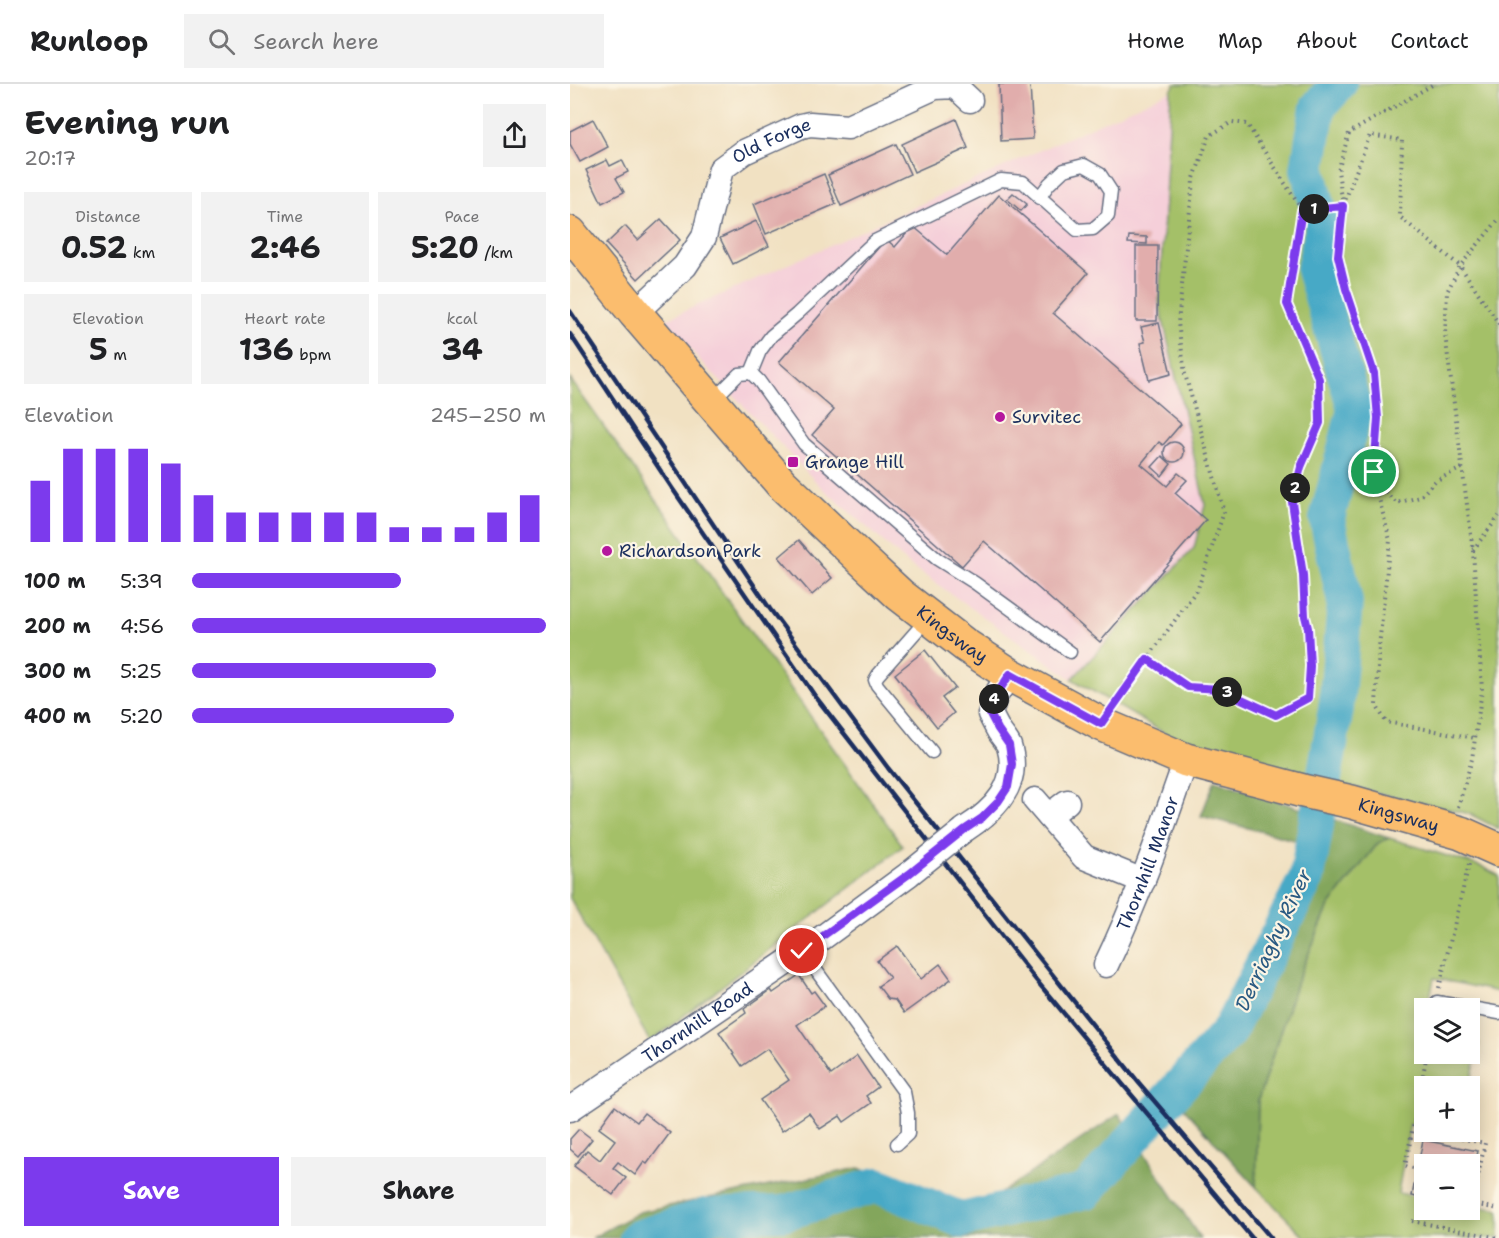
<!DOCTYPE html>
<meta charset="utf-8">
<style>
body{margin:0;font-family:"Shantell Sans",sans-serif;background:#f2f2f2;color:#202124;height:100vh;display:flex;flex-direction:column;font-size:22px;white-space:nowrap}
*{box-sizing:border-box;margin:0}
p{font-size:20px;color:#757577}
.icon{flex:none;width:33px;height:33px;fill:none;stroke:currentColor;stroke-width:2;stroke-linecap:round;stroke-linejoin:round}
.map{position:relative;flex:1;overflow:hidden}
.drawer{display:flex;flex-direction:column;background:#fff;width:570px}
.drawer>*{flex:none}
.tools{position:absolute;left:844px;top:914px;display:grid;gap:12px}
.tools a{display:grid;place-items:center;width:66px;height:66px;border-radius:0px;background:#fff;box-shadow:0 3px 15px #0003;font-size:30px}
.pin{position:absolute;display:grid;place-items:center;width:51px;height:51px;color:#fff;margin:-26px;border:3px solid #fff;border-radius:50%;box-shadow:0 2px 6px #0007}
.km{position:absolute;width:30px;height:30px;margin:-15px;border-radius:50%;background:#222;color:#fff;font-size:16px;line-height:30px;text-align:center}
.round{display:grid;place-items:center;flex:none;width:63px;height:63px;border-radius:0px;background:#f2f2f2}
.overview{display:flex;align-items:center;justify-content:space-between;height:102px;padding:0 24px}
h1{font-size:33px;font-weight:700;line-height:45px}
.figures{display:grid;grid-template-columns:repeat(3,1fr);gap:9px;height:102px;padding:6px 24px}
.figures div{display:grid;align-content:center;border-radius:0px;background:#f2f2f2;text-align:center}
.figures b{font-size:30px;font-weight:700}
.figures small{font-size:16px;font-weight:400}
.figures p{font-size:16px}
.chart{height:168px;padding:12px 24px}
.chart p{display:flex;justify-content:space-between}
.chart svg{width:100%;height:108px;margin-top:6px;stroke:#7c3aed;stroke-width:6}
.button{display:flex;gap:12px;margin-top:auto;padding:12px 24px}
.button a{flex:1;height:69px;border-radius:0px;background:#7c3aed;color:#fff;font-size:24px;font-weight:700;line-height:69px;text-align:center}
.button a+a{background:#f2f2f2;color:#202124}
ul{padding:0 24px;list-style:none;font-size:20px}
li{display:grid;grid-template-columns:96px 72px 1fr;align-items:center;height:45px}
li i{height:15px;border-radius:8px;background:#7c3aed}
header{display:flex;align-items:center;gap:36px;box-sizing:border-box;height:84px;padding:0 30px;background:#fff;border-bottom:2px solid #e0e0e0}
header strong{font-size:28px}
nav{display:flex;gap:33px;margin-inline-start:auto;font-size:21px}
.search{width:420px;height:54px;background:#f2f2f2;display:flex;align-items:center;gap:15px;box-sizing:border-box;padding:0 21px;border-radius:0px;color:#757577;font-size:22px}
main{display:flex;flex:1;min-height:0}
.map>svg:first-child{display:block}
</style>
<header>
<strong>Runloop</strong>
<div class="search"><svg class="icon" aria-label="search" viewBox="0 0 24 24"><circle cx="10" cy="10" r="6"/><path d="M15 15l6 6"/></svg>Search here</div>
<nav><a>Home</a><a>Map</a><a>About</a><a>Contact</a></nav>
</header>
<main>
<section class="drawer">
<div class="overview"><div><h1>Evening run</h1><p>20:17</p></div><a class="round"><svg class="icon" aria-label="share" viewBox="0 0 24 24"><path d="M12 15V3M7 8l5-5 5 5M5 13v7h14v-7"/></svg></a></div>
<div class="figures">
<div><p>Distance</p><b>0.52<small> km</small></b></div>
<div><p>Time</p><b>2:46</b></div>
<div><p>Pace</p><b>5:20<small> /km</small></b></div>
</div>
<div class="figures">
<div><p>Elevation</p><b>5<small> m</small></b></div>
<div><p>Heart rate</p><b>136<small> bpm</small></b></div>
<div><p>kcal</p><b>34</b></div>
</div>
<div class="chart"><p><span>Elevation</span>245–250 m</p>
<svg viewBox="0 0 160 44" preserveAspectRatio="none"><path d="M5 44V19M15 44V6M25 44V6M35 44V6M45 44V12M55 44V25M65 44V32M75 44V32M85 44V32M95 44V32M105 44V32M115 44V38M125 44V38M135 44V38M145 44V32M155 44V25"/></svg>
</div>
<ul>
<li><b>100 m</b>5:39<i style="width:59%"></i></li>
<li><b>200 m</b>4:56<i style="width:100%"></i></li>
<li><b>300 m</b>5:25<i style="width:69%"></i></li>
<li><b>400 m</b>5:20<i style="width:74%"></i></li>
</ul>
<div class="button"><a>Save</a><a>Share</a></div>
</section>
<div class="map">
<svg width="929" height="1154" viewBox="0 0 929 1154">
<rect width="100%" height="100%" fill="#fcf5e5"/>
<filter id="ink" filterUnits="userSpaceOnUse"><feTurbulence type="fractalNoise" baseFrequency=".0167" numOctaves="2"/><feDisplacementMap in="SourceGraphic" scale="12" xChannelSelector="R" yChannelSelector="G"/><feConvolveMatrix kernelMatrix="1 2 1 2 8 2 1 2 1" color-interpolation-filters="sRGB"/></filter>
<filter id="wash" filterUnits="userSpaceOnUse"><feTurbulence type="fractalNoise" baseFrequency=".008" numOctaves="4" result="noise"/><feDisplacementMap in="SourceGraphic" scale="24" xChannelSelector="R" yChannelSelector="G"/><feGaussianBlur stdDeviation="1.35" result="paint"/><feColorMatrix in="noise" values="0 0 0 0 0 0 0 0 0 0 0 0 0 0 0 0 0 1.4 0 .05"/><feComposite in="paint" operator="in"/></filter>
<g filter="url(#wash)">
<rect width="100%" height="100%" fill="#f1e1c2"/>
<polygon fill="#f5cfd9" points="601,7 589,219 635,421 624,464 502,595 340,481 251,403 127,273 97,235"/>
<g fill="#a4c067" stroke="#607862" stroke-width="1.5">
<polygon points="605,0 929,0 929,745 900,730 625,667 502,595 624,464 635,421 589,219 601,7"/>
<polygon points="0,295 333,762 80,958 0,814"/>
<polygon points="819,754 913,783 929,792 929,908 864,894 858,924 855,924 854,947 855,948 855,969 900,969 900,957 909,959 900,1002 855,1002 855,1042 840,1040 828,1109 855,1114 855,1125 900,1125 900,1121 929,1126 929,1154 736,1154 686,1103 688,1016 727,897 759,822 809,758"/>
</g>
<g fill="#83a65c" stroke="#4f6a5d" stroke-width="1.5">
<polygon points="645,696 819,754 808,759 759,822 727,897 688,1016 686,1103 591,999 663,919 717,823 736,759 631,732"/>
<polygon points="549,1030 630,1154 22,1154 69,1128 289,1084 388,1129 420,1116"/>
</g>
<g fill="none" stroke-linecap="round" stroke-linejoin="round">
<polyline stroke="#46a9c6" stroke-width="36" points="67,1154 136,1132 213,1129 307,1101 392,1136 516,1107 659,947 737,793 766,625 775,518 757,435 785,325 744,186 753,143 738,85 748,23 769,0"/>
</g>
<g id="blocks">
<g fill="#e1adac">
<polygon points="429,0 460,0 463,55 431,57"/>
<polygon points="23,35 38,63 10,78 0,60 0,47"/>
<polygon points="386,35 398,64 344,88 332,60"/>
<polygon points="326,60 340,90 271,122 258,91"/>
<polygon points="37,76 40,82 52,76 58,88 46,94 54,108 32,119 16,86"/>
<polygon points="254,90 266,120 196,150 184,120"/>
<polygon points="443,109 457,120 451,127 437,115"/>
<polygon points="429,111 518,189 483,229 611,340 593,361 589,358 571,380 597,402 608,389 617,396 605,409 636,436 530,558 414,457 392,482 242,351 264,326 209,278 316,155 325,163 343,142 377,171"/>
<polygon points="91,135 110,156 68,195 36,160 55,142 68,156"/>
<polygon points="186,137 199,162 163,180 150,154"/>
<polygon points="559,152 577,153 577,160 558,159"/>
<polygon points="566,162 588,162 587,237 566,237"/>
<polygon points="589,239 601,290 579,296 570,259 575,258 571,243"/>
<circle cx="604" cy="368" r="10"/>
<polygon points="592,372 601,380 592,392 582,383"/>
<polygon points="229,456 262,494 242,511 209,473"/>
<polygon points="355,566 385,604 372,614 384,629 367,643 325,590"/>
<polygon points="327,862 351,895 370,880 381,895 334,929 325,916 318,915 308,902 320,894 307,877"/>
<polygon points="229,891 241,909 244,907 255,922 227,941 261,991 287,972 308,1003 296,1012 301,1019 274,1038 270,1032 250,1045 239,1029 212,1047 190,1016 219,996 197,965 172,982 149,948 176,929 174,925 201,906 203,909"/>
<polygon points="45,1022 67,1038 74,1029 100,1049 77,1080 74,1078 65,1091 48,1078 43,1084 56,1094 43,1111 4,1082 17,1066 30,1076 45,1056 29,1044"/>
<polygon points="9,1045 22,1055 8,1072 0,1065 0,1055"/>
<polygon points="853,1056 908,1067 903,1090 900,1090 900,1080 855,1080 855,1115 842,1112"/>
</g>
</g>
</g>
<g filter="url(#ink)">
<use href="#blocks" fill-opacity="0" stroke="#666d81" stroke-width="1.5"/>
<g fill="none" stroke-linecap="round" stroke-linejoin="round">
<g stroke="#666d81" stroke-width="15">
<g id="lane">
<polyline points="181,289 190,267 201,252 227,230 305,157 431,96 453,98 507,146 523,145 538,132 541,107 530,90 514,81 494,86 479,100 469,114"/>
<polyline points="142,317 169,290 181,289 189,297 234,360 367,475 405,499 500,568"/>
<polyline points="358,534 308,591 305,596 307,601 362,668"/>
<polyline points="232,867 334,1008 338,1029 338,1050 327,1060"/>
<polyline points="867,918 929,929"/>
</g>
</g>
<g stroke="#666d81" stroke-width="27">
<g id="street">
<path id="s1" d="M 65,229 L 115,182 L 134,153 L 151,85 L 174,68 L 231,42 L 240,40 L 278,43 L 365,3 L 385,2 L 400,16"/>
<polyline points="465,716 514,773 573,797"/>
<polyline points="479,732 497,718"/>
<path d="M 394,746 C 424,727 451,701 439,662 C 437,657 432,652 429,647 C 426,642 423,636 420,630 L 425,613 L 439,590"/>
<path id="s2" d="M 536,881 C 568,815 592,745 616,676"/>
<path id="s3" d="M 0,1025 L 245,859 L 339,790"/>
</g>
</g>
<g stroke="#666d81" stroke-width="36">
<g id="primary">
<path id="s4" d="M 0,149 L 65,229 L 211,399 L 287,471 L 330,511 L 395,561 L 439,590 L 531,640 L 616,676 L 733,707 L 782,718 L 891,749 L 929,766"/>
</g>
</g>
<g stroke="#666d81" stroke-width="4" stroke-dasharray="1.5 4.5" stroke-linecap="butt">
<polyline points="773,121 768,87 779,49 864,0"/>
<polyline points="732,126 773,122"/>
<polyline points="892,384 865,397 850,413 826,419 805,399 804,388 808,334 804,289 776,205 768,173 773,122 800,51 832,56 830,133 890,182 929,240"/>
<polyline points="805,400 820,456 809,563 806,621 816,638 905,654"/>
<polyline points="903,466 929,432"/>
<polyline points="545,620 628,504 654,428 615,290 608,239 623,97 639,52 662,38 677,40 732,126 717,220 749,295 750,339 731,383 721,418 733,491 735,532 738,544 740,582 738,614 706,631 649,605 618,603 577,575"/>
<polyline points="888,723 902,675 912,606 903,467 875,250 877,208 890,182 929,135"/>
<polyline points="869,904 899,780"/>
<polyline points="847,1024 835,1082 847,1085"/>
<polyline points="855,1026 847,1024 857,969"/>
<polyline points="889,1047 887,1054 915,1059 902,1120 929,1125"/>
<polyline points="842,1137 929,1154"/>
</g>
<use href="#lane" stroke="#fff" stroke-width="12"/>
<use href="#street" stroke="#fff" stroke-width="24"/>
<use href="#primary" stroke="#fbbd6e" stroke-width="33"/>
<g stroke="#1b2f5e" stroke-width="4.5">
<polyline points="0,227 200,525 318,684 569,999 701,1154"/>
<polyline points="0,250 102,404 245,612 466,896 560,1009 682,1154"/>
</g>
<g stroke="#666d81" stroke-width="27" stroke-linecap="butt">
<polyline id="street-bridge" points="339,790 394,746"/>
</g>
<use href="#street-bridge" stroke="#fff" stroke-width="24"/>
</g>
</g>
<g fill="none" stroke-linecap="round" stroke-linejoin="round" filter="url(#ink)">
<g stroke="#fff" stroke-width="12">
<polyline id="route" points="232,867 339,790 394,746 412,734 428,718 438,703 442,680 439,661 428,645 420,630 425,613 440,590 531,640 577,575 618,603 650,605 706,631 738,614 740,582 738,544 735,532 733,491 722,418 731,383 750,339 749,295 717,220 732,126 773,122 768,172 776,205 804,289 808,334 804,388"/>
</g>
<use href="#route" stroke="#7c3aed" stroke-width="8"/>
</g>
<g fill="#b5179e" stroke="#fcf5e5" stroke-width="2">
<circle cx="430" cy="333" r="6"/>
<rect x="217" y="372" width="12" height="12" rx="3"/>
<circle cx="37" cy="467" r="6"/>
</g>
<g text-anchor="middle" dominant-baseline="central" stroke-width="4.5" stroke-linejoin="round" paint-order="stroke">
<g font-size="18" fill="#1b2f5e" stroke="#fcf5e5">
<text stroke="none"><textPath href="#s1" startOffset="232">Old Forge</textPath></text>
<text stroke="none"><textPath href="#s4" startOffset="556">Kingsway</textPath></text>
<text stroke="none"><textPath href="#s4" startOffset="1042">Kingsway</textPath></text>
<text stroke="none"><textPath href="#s2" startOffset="110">Thornhill Manor</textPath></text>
<text stroke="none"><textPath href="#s3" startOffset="154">Thornhill Road</textPath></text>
</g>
<g font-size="18" fill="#1b2f5e" stroke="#fcf5e5" text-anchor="start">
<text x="442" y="333">Survitec</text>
<text x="235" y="378">Grange Hill</text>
<text x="49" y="467">Richardson Park</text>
</g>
<g font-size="20" font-style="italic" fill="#2a5a82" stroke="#fcf5e5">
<text transform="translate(703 856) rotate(-65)">Derriaghy River</text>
</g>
</g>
</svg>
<div class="tools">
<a><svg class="icon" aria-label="layers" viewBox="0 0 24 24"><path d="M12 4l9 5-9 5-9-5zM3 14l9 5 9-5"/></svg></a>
<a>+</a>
<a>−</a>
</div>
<div class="pin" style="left:804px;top:388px;background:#1e9e55"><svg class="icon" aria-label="arrive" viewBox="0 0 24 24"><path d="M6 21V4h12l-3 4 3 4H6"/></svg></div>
<div class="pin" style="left:232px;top:867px;background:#d93025"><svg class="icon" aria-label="check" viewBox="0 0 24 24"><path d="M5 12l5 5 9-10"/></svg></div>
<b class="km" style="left:744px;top:125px">1</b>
<b class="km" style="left:725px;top:404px">2</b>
<b class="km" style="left:657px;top:608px">3</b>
<b class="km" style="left:424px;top:615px">4</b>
</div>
</main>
